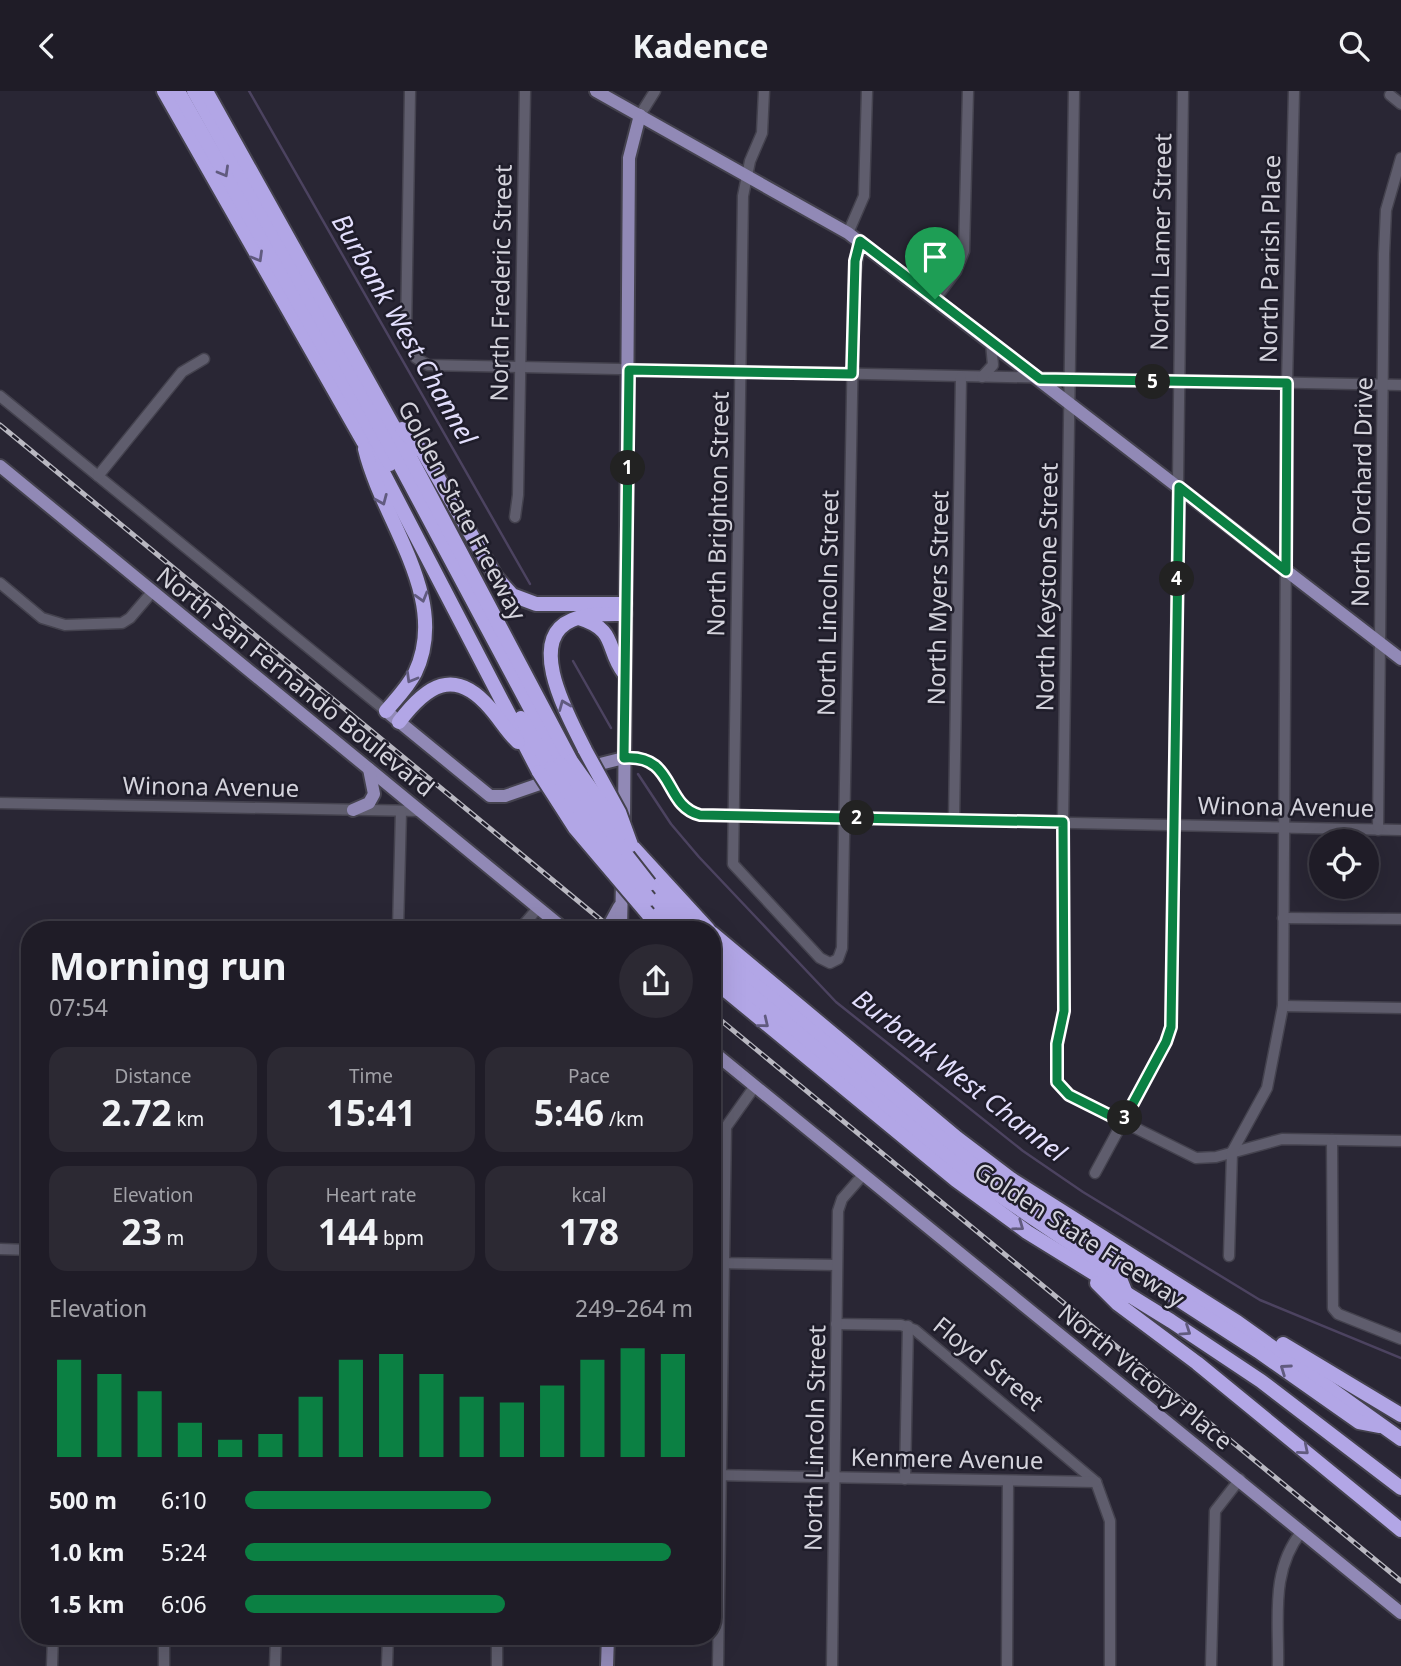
<!DOCTYPE html>
<meta charset="utf-8">
<style>
body{margin:0;font-family:"Noto Sans",sans-serif;background:#2c2933;color:#f1f3f6;height:100vh;display:flex;flex-direction:column;font-size:26px;white-space:nowrap}
*{box-sizing:border-box;margin:0}
p{font-size:23px;color:#a1a1a7}
.icon{flex:none;width:38px;height:38px;fill:none;stroke:currentColor;stroke-width:2;stroke-linecap:round;stroke-linejoin:round}
.map{position:relative;flex:1;overflow:hidden}
.drawer{position:absolute;left:21px;top:830px;width:700px;height:724px;display:flex;flex-direction:column;background:#1f1c27;border-radius:28px;box-shadow:0 7px 28px #0002,0 0 0 2px #3c3a44}
.drawer>*{flex:none}
.buttons{position:absolute;left:1309px;top:738px;display:grid;gap:14px}
.buttons a{display:grid;place-items:center;width:70px;height:70px;border-radius:50%;background:#1f1c27;box-shadow:0 7px 28px #0002,0 0 0 2px #3c3a44;font-size:35px}
.pin{position:absolute;display:grid;place-items:center;width:60px;height:60px;color:#fff;margin:-72px -30px;border-radius:50% 50% 50% 0;rotate:-45deg;box-shadow:0 0 7px #0007}
.pin .icon{rotate:45deg}
.km{position:absolute;width:35px;height:35px;margin:-18px;border-radius:50%;background:#222;color:#fff;font-size:19px;line-height:35px;text-align:center}
.round{display:grid;place-items:center;flex:none;width:74px;height:74px;border-radius:37px;background:#2c2933}
.overview{display:flex;align-items:center;justify-content:space-between;height:119px;padding:0 28px}
h1{font-size:38px;font-weight:700;line-height:52px}
.figures{display:grid;grid-template-columns:repeat(3,1fr);gap:10px;height:119px;padding:7px 28px}
.figures div{display:grid;align-content:center;border-radius:18px;background:#2c2933;text-align:center}
.figures b{font-size:35px;font-weight:700}
.figures small{font-size:19px;font-weight:400}
.figures p{font-size:19px}
.chart{height:196px;padding:14px 28px}
.chart p{display:flex;justify-content:space-between}
.chart svg{width:100%;height:126px;margin-top:7px;stroke:#0b8043;stroke-width:6}
ul{padding:0 28px;list-style:none;font-size:23px}
li{display:grid;grid-template-columns:112px 84px 1fr;align-items:center;height:52px}
li i{height:18px;border-radius:9px;background:#0b8043}
header{display:flex;justify-content:space-between;align-items:center;height:91px;padding:0 28px;background:#1f1c27;font-size:32px;font-weight:700}
.map>svg:first-child{display:block}
</style>
<header><svg class="icon" aria-label="back" viewBox="0 0 24 24"><path d="M15 5l-7 7 7 7"/></svg>Kadence<svg class="icon" aria-label="search" viewBox="0 0 24 24"><circle cx="10" cy="10" r="6"/><path d="M15 15l6 6"/></svg></header>
<div class="map">
<svg width="1401" height="1575" viewBox="0 0 1401 1575">
<rect width="100%" height="100%" fill="#292634"/>
<g fill="none" stroke-linecap="round" stroke-linejoin="round">
<g stroke="#4c4360" stroke-width="2.5">
<polyline points="249,0 530,493"/>
<polyline points="573,570 611,637"/>
<polyline points="638,683 671,733 699,766 836,911 1023,1060 1083,1101 1260,1209 1401,1267"/>
</g>
<g stroke="#44424e" stroke-width="13">
<g id="minor">
<polyline points="410,0 406,241 416,267 428,274 1401,294"/>
<polyline points="764,0 762,42 750,70 743,105 733,773 820,867 830,872 838,868 842,857 854,195 860,150"/>
<polyline points="1074,0 1063,731 1064,920 1057,953 1057,991 1069,1004 1196,1067 1216,1066 1282,1048 1401,1050"/>
<polyline points="1390,4 1401,13"/>
<polyline points="640,24 655,0"/>
<polyline points="848,142 864,105 867,0"/>
<polyline points="935,208 956,180 964,160 968,0"/>
<polyline points="982,286 993,274 991,252"/>
<polyline points="0,305 386,620"/>
<polyline points="98,385 182,281 204,268"/>
<polyline points="515,426 518,404 525,0"/>
<polyline points="0,492 42,527 65,534 122,532 130,527 153,500"/>
<path d="M 624,667 C 678,663 663,715 700,724 L 1401,739"/>
<polyline points="0,712 420,720"/>
<polyline points="954,729 961,286"/>
<polyline points="1378,739 1384,163 1386,119 1401,67"/>
<polyline points="1283,827 1401,828"/>
<polyline points="398,838 401,720"/>
<polyline points="520,838 538,817"/>
<polyline points="1283,915 1401,917"/>
<polyline points="1332,1049 1333,1217 1338,1223 1401,1248"/>
<polyline points="1095,1082 1166,951 1171,936 1183,0"/>
<polyline points="0,1158 30,1159"/>
<polyline points="1229,1165 1232,1061 1267,997 1283,915 1287,292 1294,0"/>
<polyline points="712,1172 836,1174"/>
<polyline points="836,1233 901,1234 915,1239 1096,1391 1110,1430 1110,1575"/>
<polyline points="712,1384 1096,1391"/>
<polyline points="905,1388 908,1235"/>
<polyline points="52,1575 53,1545"/>
<polyline points="164,1575 164,1545"/>
<polyline points="275,1575 276,1545"/>
<polyline points="387,1575 388,1545"/>
<polyline points="497,1575 497,1545"/>
<polyline points="718,1575 726,1036 755,995"/>
<polyline points="832,1575 838,1120 842,1108 862,1085"/>
<polyline points="1007,1575 1008,1390"/>
<polyline points="1211,1575 1215,1420 1240,1388"/>
<path d="M 1278,1575 C 1279,1526 1270,1480 1302,1440"/>
</g>
</g>
<g stroke="#44424e" stroke-width="16">
<g id="major">
<polyline points="596,0 848,142 1401,568"/>
<polyline points="0,375 564,838"/>
<polyline points="386,620 490,705 505,705 554,688"/>
<polyline points="584,677 624,667"/>
<polyline points="353,719 369,712 374,703 369,678"/>
<polyline points="624,733 629,67 640,24"/>
<polyline points="607,838 619,816"/>
<polyline points="621,838 622,790"/>
<polyline points="712,960 1401,1522"/>
<polyline points="607,1575 608,1545"/>
</g>
</g>
<g stroke="#44424e" stroke-width="18">
<g id="highway">
<polyline points="164,0 363,350 375,366 539,681"/>
<polyline points="178,0 390,373"/>
<polyline points="194,0 350,280 560,673"/>
<polyline points="206,0 401,349 571,670"/>
<polyline points="402,338 423,361 496,486 512,504 536,513 625,513"/>
<path d="M 365,358 C 382,430 451,507 415,582 C 408,596 396,608 386,620"/>
<path d="M 579,527 C 618,539 605,557 624,582"/>
<polyline points="521,627 551,677"/>
<path d="M 399,631 C 426,595 454,575 490,617 C 500,628 507,641 518,651"/>
<path d="M 585,659 C 570,628 524,549 572,529 C 588,522 608,523 625,523"/>
<polyline points="631,754 708,838"/>
<polyline points="649,793 692,838"/>
<polyline points="649,808 677,838"/>
<polyline points="648,823 663,838"/>
<polyline points="712,842 957,1047 1011,1088 1237,1231 1401,1348"/>
<polyline points="712,858 983,1082 1258,1260 1359,1331 1380,1335"/>
<polyline points="712,871 965,1081 1119,1185 1127,1205"/>
<polyline points="712,888 956,1089 1027,1141 1171,1230 1261,1290 1401,1397"/>
<polyline points="1097,1192 1118,1213 1197,1272 1401,1439"/>
<polyline points="1283,1253 1401,1324"/>
</g>
</g>
<use href="#minor" stroke="#5f5d6d" stroke-width="10"/>
<use href="#major" stroke="#9189b6" stroke-width="12"/>
<use href="#highway" stroke="#b2a6e6" stroke-width="14"/>
<g stroke="#b9b8c1" stroke-width="5">
<g id="rail">
<polyline points="0,334 612,838"/>
<polyline points="712,922 1401,1490"/>
</g>
</g>
<use href="#rail" stroke="#1f1d2a" stroke-width="2.5" stroke-dasharray="8" stroke-linecap="butt"/>
<g stroke="#44424e" stroke-width="18" stroke-linecap="butt">
<g id="highway-bridge">
<polyline points="585,659 619,721 631,754"/>
<polyline points="571,670 622,742"/>
<polyline points="560,673 588,715 649,793"/>
<polyline points="551,677 588,734 649,808"/>
<polyline points="539,681 575,737 648,823"/>
</g>
</g>
<use href="#highway-bridge" stroke="#b2a6e6" stroke-width="14"/>
</g>
<defs><path id="oneway-chevron" d="M-2-3.5L2.5 0L-2 3.5" fill="none" stroke-width="1.6" stroke-linecap="round" stroke-linejoin="round" transform="scale(1.75)"/></defs>
<g stroke="#615b7f">
<use href="#oneway-chevron" transform="translate(224 81) rotate(60)"/>
<use href="#oneway-chevron" transform="translate(258 166) rotate(60)"/>
<use href="#oneway-chevron" transform="translate(382 409) rotate(67)"/>
<use href="#oneway-chevron" transform="translate(422 506) rotate(74)"/>
<use href="#oneway-chevron" transform="translate(411 587) rotate(120)"/>
<use href="#oneway-chevron" transform="translate(564 614) rotate(-112)"/>
<use href="#oneway-chevron" transform="translate(764 932) rotate(39)"/>
<use href="#oneway-chevron" transform="translate(1019 1135) rotate(36)"/>
<use href="#oneway-chevron" transform="translate(1186 1240) rotate(34)"/>
<use href="#oneway-chevron" transform="translate(1285 1278) rotate(-145)"/>
<use href="#oneway-chevron" transform="translate(1304 1359) rotate(40)"/>
</g>
<g fill="none" stroke-linecap="round" stroke-linejoin="round">
<g stroke="#fff" stroke-width="14">
<path id="route" d="M 860,150 L 1040,288 L 1287,292 L 1286,480 L 1179,396 L 1171,936 L 1166,951 L 1123,1031 L 1069,1004 L 1057,991 L 1057,953 L 1064,920 L 1063,731 L 700,724 C 663,715 676,663 624,667 L 629,279 L 852,283 L 855,170 Z"/>
</g>
<use href="#route" stroke="#0b8043" stroke-width="9"/>
</g>
<g text-anchor="middle" dominant-baseline="central" stroke-width="5" stroke-linejoin="round" paint-order="stroke">
<g font-size="24" fill="#d4d3dc" stroke="#1f1d2a">
<text transform="translate(1160 151) rotate(-89)">North Lamer Street</text>
<text transform="translate(1269 168) rotate(-89)">North Parish Place</text>
<text transform="translate(500 192) rotate(-89)">North Frederic Street</text>
<text transform="translate(1361 401) rotate(-89)">North Orchard Drive</text>
<text transform="translate(463 419) rotate(62)">Golden State Freeway</text>
<text transform="translate(717 423) rotate(-89)">North Brighton Street</text>
<text transform="translate(1046 496) rotate(-89)">North Keystone Street</text>
<text transform="translate(937 507) rotate(-89)">North Myers Street</text>
<text transform="translate(827 512) rotate(-89)">North Lincoln Street</text>
<text transform="translate(296 590) rotate(39)">North San Fernando Boulevard</text>
<text transform="translate(211 695) rotate(1)">Winona Avenue</text>
<text transform="translate(1286 715) rotate(1)">Winona Avenue</text>
<text transform="translate(1080 1143) rotate(33)">Golden State Freeway</text>
<text transform="translate(989 1272) rotate(39)">Floyd Street</text>
<text transform="translate(1146 1285) rotate(39)">North Victory Place</text>
<text transform="translate(814 1347) rotate(-89)">North Lincoln Street</text>
<text transform="translate(947 1367) rotate(1)">Kenmere Avenue</text>
</g>
<g font-size="26" font-style="italic" fill="#e3dffd" stroke="#1f1d2a">
<text transform="translate(405 238) rotate(60)">Burbank West Channel</text>
<text transform="translate(960 984) rotate(38)">Burbank West Channel</text>
</g>
</g>
</svg>
<div class="buttons">
<a><svg class="icon" aria-label="locate" viewBox="0 0 24 24"><circle cx="12" cy="12" r="6"/><path d="M12 2v4M12 18v4M2 12h4M18 12h4"/></svg></a>
</div>
<div class="pin" style="left:935px;top:208px;background:#1e9e55"><svg class="icon" aria-label="arrive" viewBox="0 0 24 24"><path d="M6 21V4h12l-3 4 3 4H6"/></svg></div>
<b class="km" style="left:628px;top:377px">1</b>
<b class="km" style="left:857px;top:727px">2</b>
<b class="km" style="left:1125px;top:1027px">3</b>
<b class="km" style="left:1177px;top:488px">4</b>
<b class="km" style="left:1153px;top:291px">5</b>
<section class="drawer">
<div class="overview"><div><h1>Morning run</h1><p>07:54</p></div><a class="round"><svg class="icon" aria-label="share" viewBox="0 0 24 24"><path d="M12 15V3M7 8l5-5 5 5M5 13v7h14v-7"/></svg></a></div>
<div class="figures">
<div><p>Distance</p><b>2.72<small> km</small></b></div>
<div><p>Time</p><b>15:41</b></div>
<div><p>Pace</p><b>5:46<small> /km</small></b></div>
</div>
<div class="figures">
<div><p>Elevation</p><b>23<small> m</small></b></div>
<div><p>Heart rate</p><b>144<small> bpm</small></b></div>
<div><p>kcal</p><b>178</b></div>
</div>
<div class="chart"><p><span>Elevation</span>249–264 m</p>
<svg viewBox="0 0 160 44" preserveAspectRatio="none"><path d="M5 44V10M15 44V15M25 44V21M35 44V32M45 44V38M55 44V36M65 44V23M75 44V10M85 44V8M95 44V15M105 44V23M115 44V25M125 44V19M135 44V10M145 44V6M155 44V8"/></svg>
</div>
<ul>
<li><b>500 m</b>6:10<i style="width:55%"></i></li>
<li><b>1.0 km</b>5:24<i style="width:95%"></i></li>
<li><b>1.5 km</b>6:06<i style="width:58%"></i></li>
</ul>
</section>
</div>
